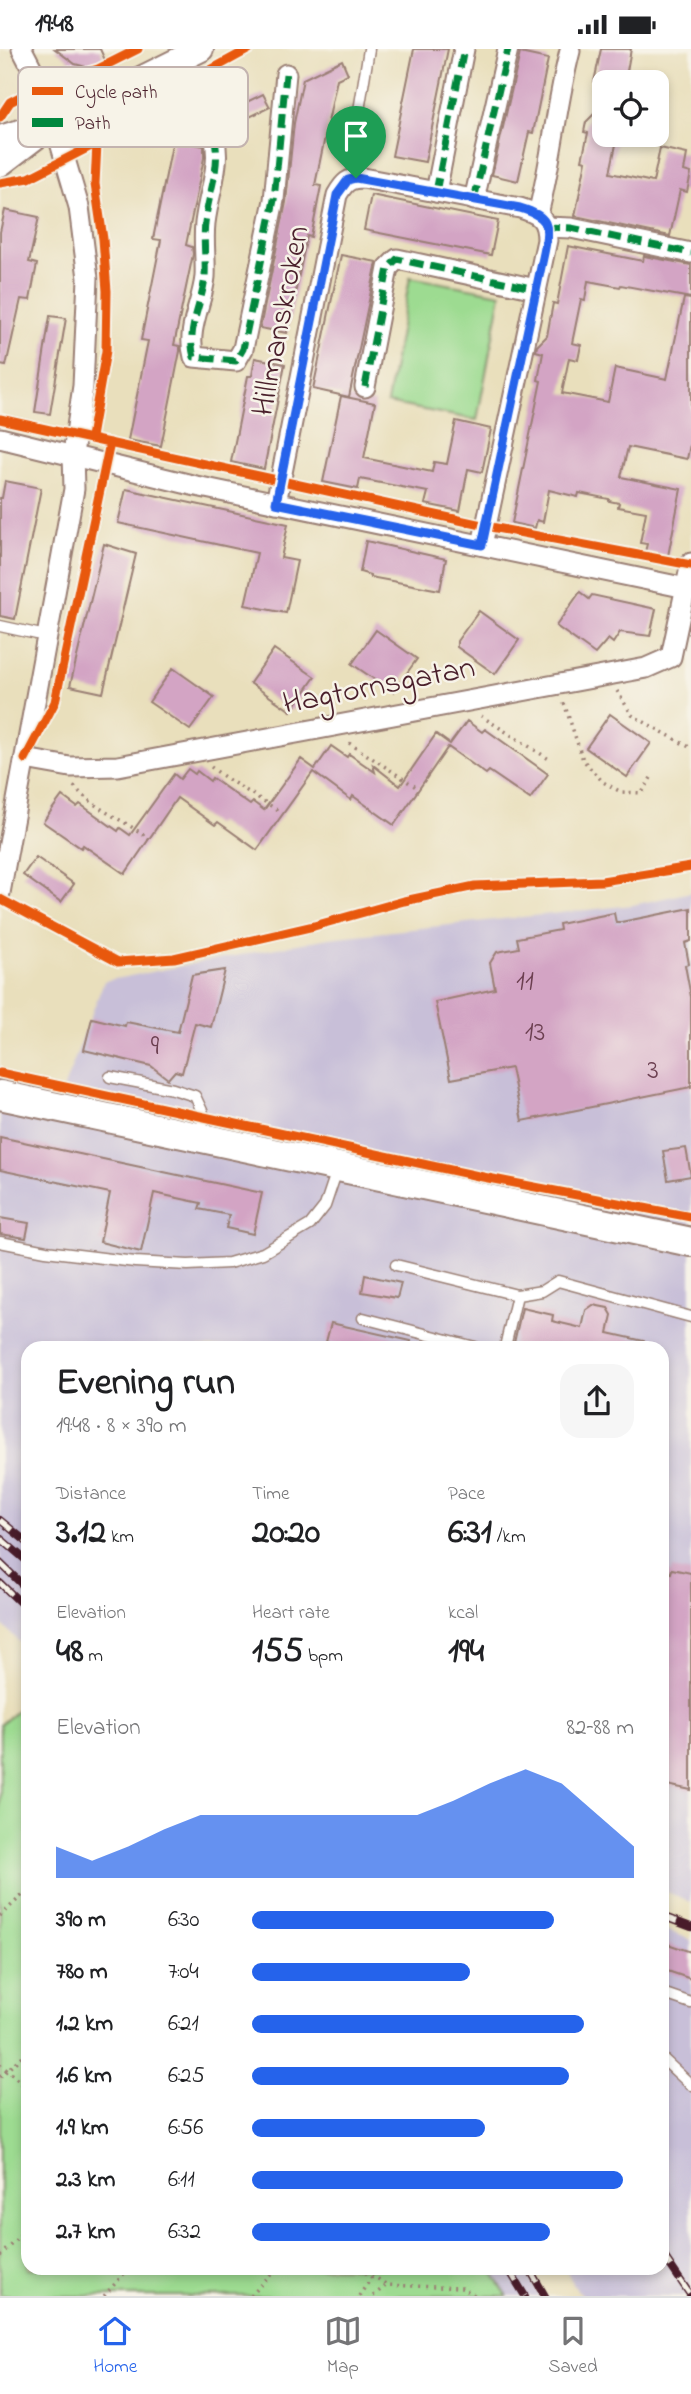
<!DOCTYPE html>
<meta charset="utf-8">
<style>
body{margin:0;font-family:"Indie Flower",sans-serif;background:#f6f6f6;color:#202124;height:100vh;display:flex;flex-direction:column;font-size:26px;white-space:nowrap}
*{box-sizing:border-box;margin:0}
p{font-size:23px;color:#757577}
.icon{flex:none;width:38px;height:38px;fill:none;stroke:currentColor;stroke-width:2;stroke-linecap:round;stroke-linejoin:round}
.map{position:relative;flex:1;overflow:hidden}
.drawer{position:absolute;left:21px;top:1292px;width:648px;height:934px;display:flex;flex-direction:column;background:#fff;border-radius:21px;box-shadow:0 4px 10px #0003}
.drawer>*{flex:none}
.tools{position:absolute;left:592px;top:21px;display:grid;gap:14px}
.tools a{display:grid;place-items:center;width:77px;height:77px;border-radius:14px;background:#fff;box-shadow:0 4px 10px #0003;font-size:35px}
.pin{position:absolute;display:grid;place-items:center;width:60px;height:60px;color:#fff;margin:-72px -30px;border-radius:50% 50% 50% 0;rotate:-45deg;box-shadow:0 0 7px #0007}
.pin .icon{rotate:45deg}
.round{display:grid;place-items:center;flex:none;width:74px;height:74px;border-radius:21px;background:#f6f6f6}
.headline{display:flex;align-items:center;justify-content:space-between;height:119px;padding:0 35px}
h1{font-size:38px;font-weight:700;line-height:52px}
.figures{display:grid;grid-template-columns:repeat(3,1fr);gap:10px;height:119px;padding:7px 35px}
.figures div{display:grid;align-content:center}
.figures b{font-size:35px;font-weight:700}
.figures small{font-size:19px;font-weight:400}
.figures p{font-size:19px}
.chart{height:196px;padding:14px 35px}
.chart p{display:flex;justify-content:space-between}
.chart svg{width:100%;height:126px;margin-top:7px;fill:#2563eb;opacity:.7}
ul{padding:0 35px;list-style:none;font-size:23px}
li{display:grid;grid-template-columns:112px 84px 1fr;align-items:center;height:52px}
li i{height:18px;border-radius:9px;background:#2563eb}
.status{display:flex;justify-content:space-between;align-items:center;height:49px;padding:0 35px;background:#fff;direction:ltr}
.status svg{height:19px;fill:currentColor}
.tabs{display:flex;justify-content:space-around;align-items:center;height:98px;border-top:2px solid #e0e0e0;background:#fff;font-size:19px;color:#757577}
.tabs a{display:grid;justify-items:center;gap:4px}
.tabs .selected{color:#2563eb}
.map>svg:first-child{display:block}
</style>
<div class="status"><b>19:48</b><svg viewBox="0 0 49 12"><path d="M0 12V9h3v3zM5 12V6h3v6zM10 12V3h3v9zM15 12V0h3v12zM26 1h20v11H26zM47 4h2v5h-2z"/></svg></div>
<div class="map">
<svg width="691" height="2247" viewBox="0 0 691 2247">
<rect width="100%" height="100%" fill="#f7f3e8"/>
<filter id="ink" filterUnits="userSpaceOnUse"><feTurbulence type="fractalNoise" baseFrequency=".0143" numOctaves="2"/><feDisplacementMap in="SourceGraphic" scale="14" xChannelSelector="R" yChannelSelector="G"/><feConvolveMatrix kernelMatrix="1 2 1 2 8 2 1 2 1" color-interpolation-filters="sRGB"/></filter>
<filter id="wash" filterUnits="userSpaceOnUse"><feTurbulence type="fractalNoise" baseFrequency=".00686" numOctaves="4" result="noise"/><feDisplacementMap in="SourceGraphic" scale="28" xChannelSelector="R" yChannelSelector="G"/><feGaussianBlur stdDeviation="1.57" result="paint"/><feColorMatrix in="noise" values="0 0 0 0 0 0 0 0 0 0 0 0 0 0 0 0 0 1.4 0 .05"/><feComposite in="paint" operator="in"/></filter>
<g filter="url(#wash)">
<rect width="100%" height="100%" fill="#e9dfbc"/>
<g fill="#c8bfd8">
<polygon points="691,843 691,1853 662,1841 662,1298 28,1298 28,1602 0,1573 0,1055 54,1065 104,932 329,889 633,856"/>
<polygon points="662,1879 691,1891 691,2247 581,2247 564,2219 662,2219"/>
<polygon points="490,2219 523,2219 540,2247 507,2247"/>
</g>
<g fill="#9ddb91" stroke="#747d5e" stroke-width="2">
<polygon points="410,228 501,245 477,371 387,354"/>
<polygon points="18,1661 28,1675 28,2219 490,2219 507,2247 0,2247 0,1676"/>
</g>
<g id="blocks">
<g fill="#d3a4c4">
<polygon points="55,0 100,0 105,11 90,19 75,15"/>
<polygon points="414,0 448,0 425,113 392,107"/>
<polygon points="601,0 631,0 625,33 594,33"/>
<polygon points="520,4 548,10 533,84 529,83 518,132 492,126"/>
<polygon points="342,11 348,25 337,30 315,136 321,137 311,188 307,187 287,284 260,279 286,153 294,74 303,30"/>
<polygon points="263,45 270,58 229,78 222,65"/>
<polygon points="604,55 604,86 618,86 610,124 653,133 660,99 687,105 684,122 691,124 687,143 680,141 670,187 575,167 586,112 582,111 588,84 584,83 586,73"/>
<polygon points="173,91 204,97 204,109 186,196 192,198 193,205 174,296 180,297 180,302 161,397 128,391 148,292 141,291 161,191 153,190"/>
<polygon points="371,146 498,172 491,206 364,181"/>
<polygon points="5,161 39,168 29,213 37,215 30,251 21,250 6,317 0,316 0,183"/>
<polygon points="568,197 643,212 644,207 691,216 691,249 621,236 620,238 588,232 585,251 581,250 572,294 581,296 578,311 569,309 562,344 608,353 615,319 667,330 684,249 691,250 691,391 687,410 628,398 621,428 681,440 668,507 645,503 647,495 640,494 646,463 618,458 619,454 609,452 609,450 579,444 578,448 549,441 543,473 537,471 535,479 512,474 541,332 538,331 543,304 536,302 537,297 547,287 553,254 557,255"/>
<polygon points="341,206 377,213 349,348 313,340"/>
<polygon points="50,267 66,269 50,365 35,363"/>
<polygon points="255,309 285,315 264,420 231,413 248,327 252,327"/>
<polygon points="341,347 375,354 364,409 432,423 434,413 447,415 456,372 491,380 482,423 468,420 460,462 425,455 428,443 360,430 358,440 323,433"/>
<polygon points="5,432 41,439 15,570 0,567 0,449 2,449"/>
<polygon points="126,440 288,475 281,509 297,512 286,564 245,556 257,504 118,474"/>
<polygon points="366,492 446,510 440,541 370,528 370,526 360,523"/>
<polygon points="104,495 136,505 103,644 70,637"/>
<polygon points="580,543 589,550 592,546 656,560 650,587 620,583 613,594 608,590 595,605 556,577"/>
<polygon points="479,562 519,591 495,625 457,598 457,592"/>
<polygon points="376,581 417,610 393,643 352,615"/>
<polygon points="274,600 315,628 291,662 250,634"/>
<polygon points="173,619 214,648 190,681 149,653"/>
<polygon points="610,665 651,694 627,728 586,699"/>
<polygon points="467,672 482,683 485,680 548,725 530,750 489,722 486,725 448,698 394,776 353,747 351,751 313,723 257,801 218,773 215,776 177,749 125,825 83,796 81,799 43,773 62,747 77,758 80,755 118,782 120,779 130,786 174,725 180,730 188,720 195,725 197,722 210,732 212,729 250,756 253,753 264,761 301,710 315,720 331,697 347,708 349,705 375,723 373,716 400,737 436,685 450,695"/>
<polygon points="36,808 74,835 61,853 23,826"/>
<polygon points="691,859 691,892 685,894 689,915 685,916 691,948 691,1038 522,1072 511,1019 451,1030 435,953 495,940 490,914 497,903 519,899 517,889 560,881 559,875 614,864 616,874"/>
<polygon points="225,921 211,978 195,974 182,1024 175,1022 168,1030 151,1017 84,1001 92,969 125,977 126,973 178,983 192,926"/>
<polygon points="0,1088 262,1144 253,1185 226,1179 229,1166 199,1160 201,1154 154,1144 141,1203 100,1193 110,1144 0,1121"/>
<polygon points="686,1099 691,1127 668,1131 663,1102"/>
<polygon points="0,1169 29,1174 26,1189 0,1185"/>
<polygon points="365,1226 401,1234 397,1249 362,1243"/>
<polygon points="593,1256 608,1259 612,1266 608,1284 644,1292 644,1298 513,1298 522,1259 553,1266 552,1272 582,1279 586,1261"/>
<polygon points="331,1274 411,1292 410,1298 349,1298 326,1293"/>
<polygon points="672,1520 691,1524 691,1741 662,1735 662,1522 671,1524"/>
<polygon points="662,1893 691,1903 691,1930 662,1920"/>
</g>
</g>
</g>
<g filter="url(#ink)">
<use href="#blocks" fill-opacity="0" stroke="#9a7f74" stroke-width="2"/>
<g fill="none" stroke-linecap="round" stroke-linejoin="round">
<g stroke="#9a7f74" stroke-width="13">
<g id="service">
<polyline points="356,129 351,111 369,0"/>
<polyline points="0,577 46,587"/>
<polyline points="110,1028 173,1040 195,1047 203,1064 202,1088"/>
<polyline points="0,1193 46,1202 135,1213 188,1216 229,1214 263,1204 310,1176 325,1157 337,1121"/>
<polyline points="396,1216 517,1246"/>
<polyline points="363,1269 475,1298"/>
<polyline points="505,1298 517,1246 542,1242 558,1232 691,1268"/>
<polyline points="662,1944 691,1954"/>
<polyline points="662,2009 691,2036"/>
</g>
</g>
<g stroke="#9a7f74" stroke-width="23">
<g id="minor">
<path d="M 207,68 C 227,109 210,133 205,174 C 203,192 206,210 205,228 C 202,256 186,280 194,308 L 236,312 L 243,300 L 274,151 L 286,25"/>
<polyline points="436,143 464,0"/>
<polyline points="474,151 508,0"/>
<path d="M 538,165 C 552,111 556,56 570,2"/>
<polyline points="546,178 571,179 691,204"/>
<polyline points="365,338 388,219 397,210 536,240"/>
<polyline points="0,389 196,437 691,540"/>
<path d="M 276,454 L 337,146 C 344,134 348,129 363,129 L 520,159 C 540,165 547,170 547,191 L 482,496"/>
<polyline points="25,710 70,718 118,717 646,619 671,608 691,514"/>
<polyline points="0,844 74,440 73,405 83,337 88,229 79,158 54,73 41,37 22,0"/>
</g>
</g>
<g stroke="#9a7f74" stroke-width="28">
<g id="tertiary">
<polyline points="0,89 54,73 201,0"/>
<polyline points="0,115 46,80"/>
</g>
</g>
<g stroke="#9a7f74" stroke-width="32">
<polyline id="secondary" points="0,1046 691,1193"/>
</g>
<g stroke="#9a7f74" stroke-width="3.5" stroke-dasharray="2 5" stroke-linecap="butt">
<polyline points="617,642 632,666 691,699"/>
<polyline points="564,654 583,711 603,733 621,743 642,744 652,727"/>
<polyline points="481,667 549,710"/>
<polyline points="349,694 419,740"/>
<path d="M 211,718 C 232,735 258,747 281,764"/>
<path d="M 74,737 C 95,762 127,771 151,792"/>
<polyline points="0,1867 28,1841"/>
<polyline points="0,2015 28,2040"/>
<polyline points="0,2028 28,2001"/>
<polyline points="0,2207 28,2178"/>
<polyline points="352,2219 372,2226 387,2236"/>
<polyline points="104,2247 129,2219"/>
<polyline points="251,2247 276,2219"/>
<polyline points="359,2247 378,2219"/>
<polyline points="373,2247 387,2236 462,2239 476,2247"/>
</g>
<use href="#service" stroke="#fff" stroke-width="10"/>
<use href="#minor" stroke="#fff" stroke-width="19"/>
<use href="#tertiary" stroke="#fff" stroke-width="24"/>
<use href="#secondary" stroke="#fff" stroke-width="28"/>
<g stroke="#4a1f2b" stroke-width="8">
<g id="rail">
<polyline points="0,1471 28,1494"/>
<polyline points="0,1489 28,1513"/>
<polyline points="0,1514 28,1541"/>
<polyline points="0,1534 28,1561"/>
<polyline points="662,1867 691,1878"/>
<polyline points="662,2204 691,2247"/>
<polyline points="508,2219 525,2247"/>
<polyline points="529,2219 545,2247"/>
</g>
</g>
<use href="#rail" stroke="#f7f3e8" stroke-width="5" stroke-dasharray="16" stroke-linecap="butt"/>
<g stroke="#00873e" stroke-width="7" stroke-dasharray="14 7" stroke-linecap="butt">
<path d="M 207,68 C 227,109 210,133 205,174 C 203,192 206,210 205,228 C 202,256 186,280 194,308 L 236,312 L 243,300 L 274,151 L 286,25"/>
<polyline points="436,143 464,0"/>
<polyline points="474,151 508,0"/>
<polyline points="546,178 571,179 691,204"/>
<polyline points="365,338 388,219 397,210 536,240"/>
</g>
<g stroke="#f7f3e8" stroke-width="13">
<g id="cycleway">
<polyline points="0,68 10,53 70,22 78,26 98,20 138,0"/>
<polyline points="0,134 29,129 97,94 107,83 132,64 249,0"/>
<polyline points="0,370 491,478 691,516"/>
<polyline points="91,388 106,302 107,242 103,190 95,135 97,94"/>
<polyline points="25,710 55,653 110,394"/>
<polyline points="0,850 118,913 174,909 314,877 404,852 475,837 602,832 691,818"/>
<polyline points="0,1024 483,1128 691,1168"/>
</g>
</g>
<use href="#cycleway" stroke="#e8590c" stroke-width="9"/>
</g>
</g>
<g fill="none" stroke-linecap="round" stroke-linejoin="round" filter="url(#ink)">
<g stroke="#fff" stroke-width="14">
<path id="route" d="M 356,129 L 520,159 C 549,168 550,175 544,204 L 482,496 L 276,454 L 337,146 L 348,131 Z"/>
</g>
<use href="#route" stroke="#2563eb" stroke-width="9"/>
</g>
<g text-anchor="middle" dominant-baseline="central" stroke-width="5" stroke-linejoin="round" paint-order="stroke">
<g font-size="28" fill="#6c4051">
<text x="525" y="933">11</text>
<text x="535" y="984">13</text>
<text x="155" y="998">9</text>
<text x="653" y="1022">3</text>
</g>
<g font-size="32" fill="#4a1f2b" stroke="#f7f3e8">
<text transform="translate(282 272) rotate(-79)">Hillmanskroken</text>
<text transform="translate(379 638) rotate(-11)">Hagtornsgatan</text>
</g>
</g>
<rect x="18" y="18" width="230" height="80" rx="10" fill="#f7f3e8" stroke="#c3b3af" stroke-width="2"/>
<rect x="32" y="38" width="31" height="8" fill="#e8590c"/>
<rect x="32" y="69" width="31" height="9" fill="#00873e"/>
<g font-size="19" fill="#4a1f2b">
<text x="75" y="49">Cycle path</text>
<text x="75" y="80">Path</text>
</g>
</svg>
<div class="tools">
<a><svg class="icon" aria-label="locate" viewBox="0 0 24 24"><circle cx="12" cy="12" r="6"/><path d="M12 2v4M12 18v4M2 12h4M18 12h4"/></svg></a>
</div>
<div class="pin" style="left:356px;top:129px;background:#1e9e55"><svg class="icon" aria-label="arrive" viewBox="0 0 24 24"><path d="M6 21V4h12l-3 4 3 4H6"/></svg></div>
<section class="drawer">
<div class="headline"><div><h1>Evening run</h1><p>19:48 · 8 × 390 m</p></div><a class="round"><svg class="icon" aria-label="share" viewBox="0 0 24 24"><path d="M12 15V3M7 8l5-5 5 5M5 13v7h14v-7"/></svg></a></div>
<div class="figures">
<div><p>Distance</p><b>3.12<small> km</small></b></div>
<div><p>Time</p><b>20:20</b></div>
<div><p>Pace</p><b>6:31<small> /km</small></b></div>
</div>
<div class="figures">
<div><p>Elevation</p><b>48<small> m</small></b></div>
<div><p>Heart rate</p><b>155<small> bpm</small></b></div>
<div><p>kcal</p><b>194</b></div>
</div>
<div class="chart"><p><span>Elevation</span>82–88 m</p>
<svg viewBox="0 0 160 44" preserveAspectRatio="none"><path d="M0 44V33L10 38L20 33L30 27L40 22L50 22L60 22L70 22L80 22L90 22L100 22L110 17L120 11L130 6L140 11L150 22L160 33V44z"/></svg>
</div>
<ul>
<li><b>390 m</b>6:30<i style="width:79%"></i></li>
<li><b>780 m</b>7:04<i style="width:57%"></i></li>
<li><b>1.2 km</b>6:21<i style="width:87%"></i></li>
<li><b>1.6 km</b>6:25<i style="width:83%"></i></li>
<li><b>1.9 km</b>6:56<i style="width:61%"></i></li>
<li><b>2.3 km</b>6:11<i style="width:97%"></i></li>
<li><b>2.7 km</b>6:32<i style="width:78%"></i></li>
</ul>
</section>
</div>
<nav class="tabs">
<a class="selected"><svg class="icon" aria-label="home" viewBox="0 0 24 24"><path d="M3 11l9-7 9 7M6 9v11h12V9"/></svg>Home</a>
<a><svg class="icon" aria-label="map" viewBox="0 0 24 24"><path d="M3 6l6-2 6 2 6-2v14l-6 2-6-2-6 2zM9 4v14M15 6v14"/></svg>Map</a>
<a><svg class="icon" aria-label="saved" viewBox="0 0 24 24"><path d="M7 4h10v16l-5-4-5 4z"/></svg>Saved</a>
</nav>
